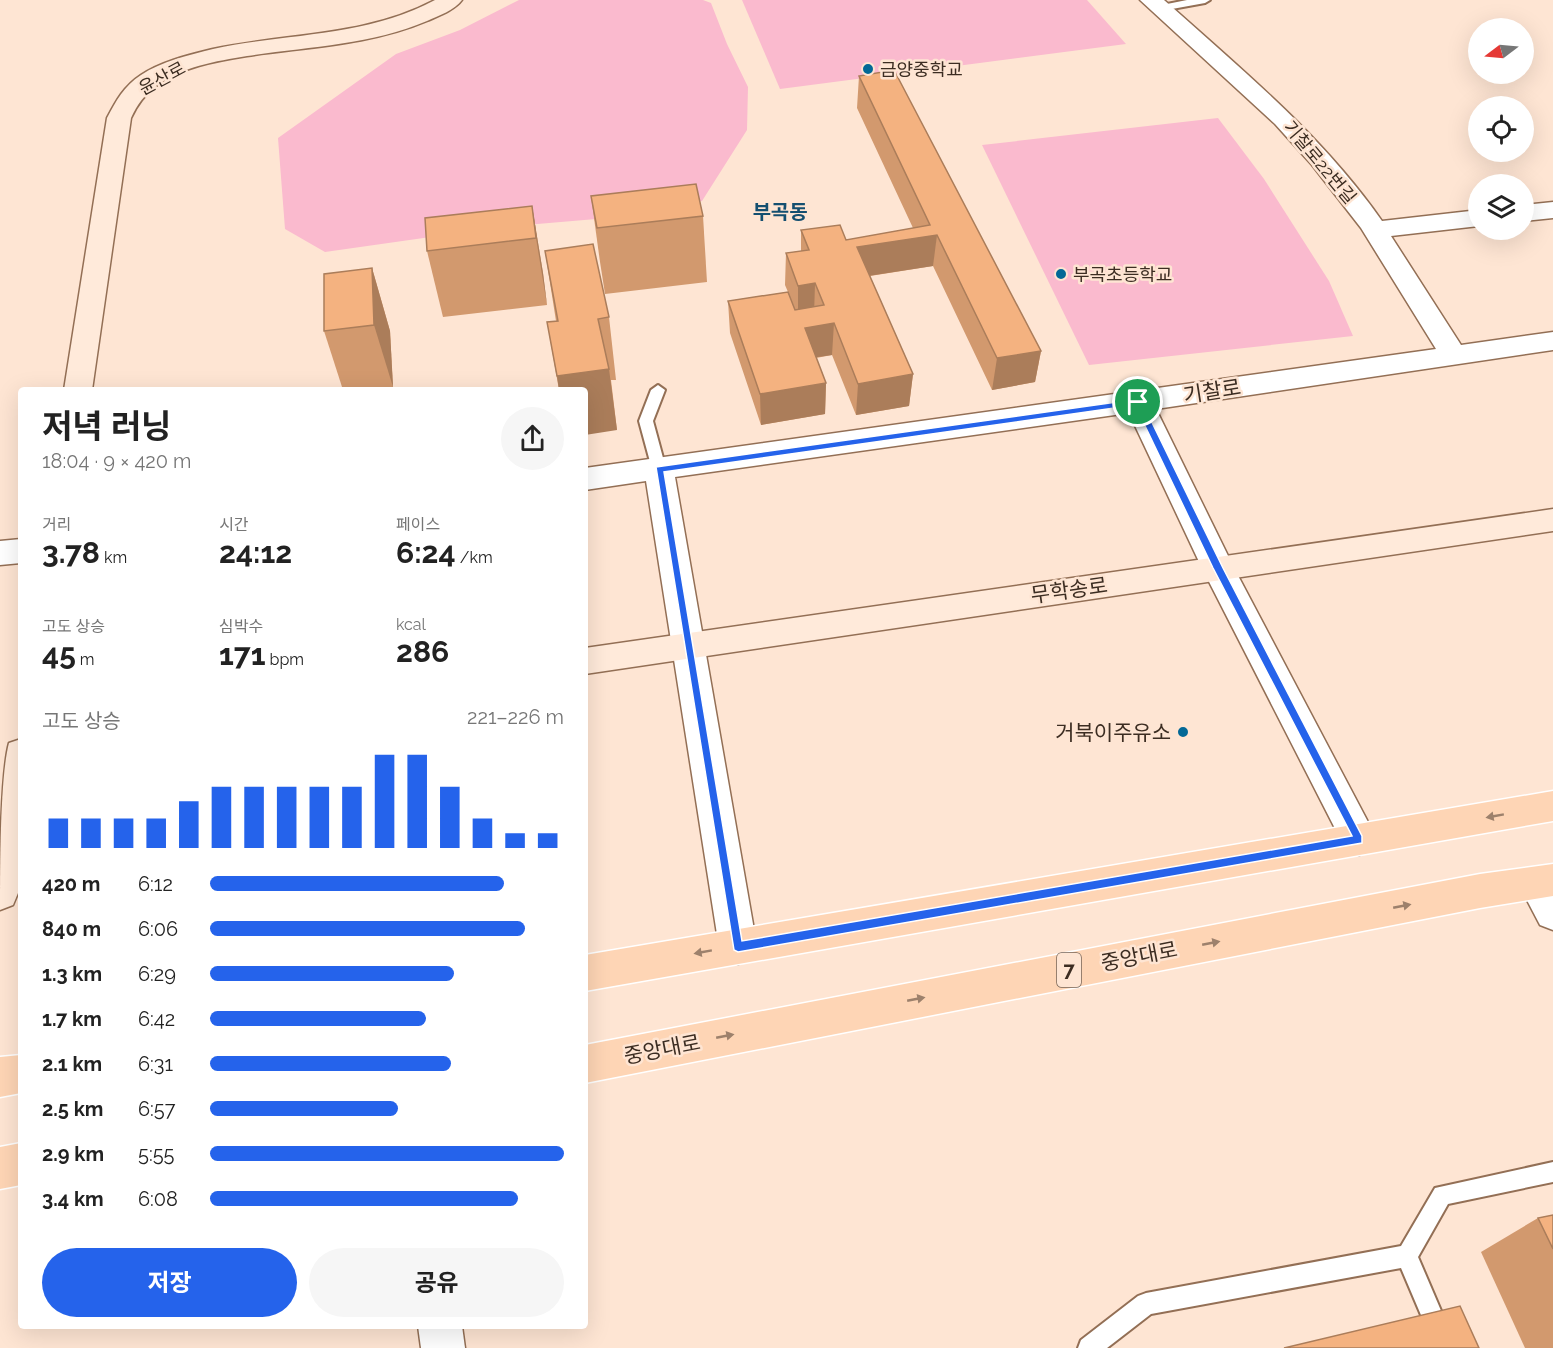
<!DOCTYPE html>
<html lang="ko">
<meta charset="utf-8">
<style>
body{margin:0;font-family:Raleway,"Noto Sans KR",sans-serif;background:#f6f6f6;color:#222;height:100vh;display:flex;flex-direction:column;font-size:22px;white-space:nowrap}
*{box-sizing:border-box;margin:0}
p{font-size:20px;color:#767676}
.icon{flex:none;width:33px;height:33px;fill:none;stroke:currentColor;stroke-width:2;stroke-linecap:round;stroke-linejoin:round}
.map{position:relative;flex:1;overflow:hidden}
.sheet{position:absolute;left:18px;top:387px;width:570px;height:942px;display:flex;flex-direction:column;background:#fff;border-radius:6px;box-shadow:0 6px 24px #0002}
.sheet>*{flex:none}
.needle{width:39px;rotate:254deg}
.controls{position:absolute;left:1468px;top:18px;display:grid;gap:12px}
.controls a{display:grid;place-items:center;width:66px;height:66px;border-radius:50%;background:#fff;box-shadow:0 6px 24px #0002;font-size:30px}
.pin{position:absolute;display:grid;place-items:center;width:51px;height:51px;color:#fff;margin:-26px;border:3px solid #fff;border-radius:50%;box-shadow:0 2px 6px #0007}
.round{display:grid;place-items:center;flex:none;width:63px;height:63px;border-radius:32px;background:#f6f6f6}
.head{display:flex;align-items:center;justify-content:space-between;height:102px;padding:0 24px}
h1{font-size:33px;font-weight:700;line-height:45px}
.figures{display:grid;grid-template-columns:repeat(3,1fr);gap:9px;height:102px;padding:6px 24px}
.figures div{display:grid;align-content:center}
.figures b{font-size:30px;font-weight:700}
.figures small{font-size:16px;font-weight:400}
.figures p{font-size:16px}
.chart{height:168px;padding:12px 24px}
.chart p{display:flex;justify-content:space-between}
.chart svg{width:100%;height:108px;margin-top:6px;stroke:#2563eb;stroke-width:6}
.button{display:flex;gap:12px;margin-top:auto;padding:12px 24px}
.button a{flex:1;height:69px;border-radius:36px;background:#2563eb;color:#fff;font-size:24px;font-weight:700;line-height:69px;text-align:center}
.button a+a{background:#f6f6f6;color:#222}
ul{padding:0 24px;list-style:none;font-size:20px}
li{display:grid;grid-template-columns:96px 72px 1fr;align-items:center;height:45px}
li i{height:15px;border-radius:8px;background:#2563eb}
.map>svg:first-child{display:block}
</style>
<div class="map">
<svg width="1553" height="1348" viewBox="0 0 1553 1348">
<rect width="100%" height="100%" fill="#fee5d3"/>
<g fill="#fabace">
<polygon points="519,0 703,0 711,3 727,44 748,87 747,130 702,201 643,215 501,227 325,252 285,229 278,138 396,54 460,30"/>
<polygon points="742,0 1087,0 1126,44 780,89"/>
<polygon points="1218,118 1264,179 1329,281 1353,336 1089,365 982,145"/>
</g>
<g fill="none" stroke-linecap="round" stroke-linejoin="round">
<g stroke="#936f55" stroke-width="4">
<g id="lane">
<polygon points="1187,0 1210,0 1205,3 1161,11 1156,8 1157,6"/>
<polygon points="658,385 665,390 653,421 666,469 659,474 652,469 639,421 651,390"/>
<polygon points="1553,1162 1553,1182 1448,1204 1418,1257 1457,1348 1435,1348 1401,1268 1151,1314 1107,1348 1078,1348 1081,1340 1138,1296 1146,1293 1401,1246 1435,1188"/>
</g>
</g>
<g stroke="#936f55" stroke-width="3">
<g id="street">
<path d="M 1140,0 L 1164,0 C 1241,69 1322,135 1382,221 L 1479,210 L 1479,226 L 1391,236 L 1461,345 L 1553,332 L 1553,350 L 1156,409 L 1234,568 L 1377,839 L 1372,850 L 1359,855 L 1346,850 L 1202,568 L 1129,413 L 675,477 L 757,947 L 751,959 L 738,964 L 725,959 L 719,947 L 646,481 L 585,490 L 585,468 L 1436,349 L 1361,228 L 1312,165 L 1275,124 Z"/>
<polygon points="1553,202 1553,218 1524,221 1524,205"/>
<polygon points="21,539 21,563 0,565 0,541"/>
<polygon points="1536,867 1549,871 1553,878 1553,930 1540,925 1518,883 1523,871"/>
<polygon points="418,1326 462,1326 465,1348 421,1348"/>
</g>
</g>
<g stroke="#936f55" stroke-width="3">
<g id="secondary">
<path d="M 435,0 L 462,0 C 455,10 438,16 427,21 C 371,45 306,47 247,56 C 216,61 181,67 156,86 C 144,95 137,105 131,118 L 92,390 L 64,390 L 107,118 C 116,101 124,86 141,75 C 162,61 189,55 213,49 C 287,33 367,37 435,0 Z"/>
<polygon points="1553,509 1553,531 585,674 585,648"/>
<path d="M 21,739 L 21,874 L 18,893 L 13,905 L 0,910 C 0,869 0,776 9,743 Z"/>
</g>
</g>
<g stroke="#fff" stroke-width="3">
<g id="primary">
<polygon points="1553,791 1553,821 585,991 585,955"/>
<polygon points="1553,864 1553,896 1480,908 585,1083 585,1045 1480,874"/>
<polygon points="21,1055 21,1093 0,1097 0,1057"/>
<polygon points="21,1143 21,1185 0,1189 0,1147"/>
</g>
</g>
<use href="#lane" fill="#fff" fill-rule="evenodd"/>
<use href="#street" fill="#fff" fill-rule="evenodd"/>
<use href="#secondary" fill="#ffeada" fill-rule="evenodd"/>
<use href="#primary" fill="#fed5b5" fill-rule="evenodd"/>
</g>
<g fill="#d2996e">
<polygon points="859,76 1041,351 1035,382 992,390 933,266 870,276 913,374 909,406 856,415 832,355 816,358 826,383 825,414 761,425 730,333 728,301 788,292 785,285 786,253 801,251 801,230 846,240 913,228 857,108"/>
<polygon points="591,196 703,216 707,282 605,294 600,262"/>
<polygon points="532,206 543,273 547,305 443,317 427,251"/>
<polygon points="545,251 609,317 616,380 611,380 617,430 585,390 559,390 547,322 556,321"/>
<polygon points="372,268 390,331 393,387 372,390 343,390 324,331"/>
<polygon points="1553,1215 1553,1348 1525,1348 1481,1252 1538,1218"/>
</g>
<g fill="#ab7d5a">
<polygon points="532,206 543,273 547,305 536,238"/>
<polygon points="937,235 933,266 855,278 857,247"/>
<polygon points="372,268 390,331 393,387 374,325"/>
<polygon points="815,283 814,315 798,318 798,286"/>
<polygon points="834,323 832,355 804,359 805,328"/>
<polygon points="1041,351 1035,382 992,390 997,358"/>
<polygon points="609,369 617,430 585,435 585,390 559,390 557,376"/>
<polygon points="913,374 909,406 856,415 858,384"/>
<polygon points="826,383 825,414 761,425 760,394"/>
</g>
<g fill="#f4b280" stroke="#ab7d5a" stroke-width="1.5">
<polygon points="894,70 1041,351 997,358 937,235 857,247 913,374 858,384 834,323 805,328 826,383 760,394 728,301 788,292 795,310 824,305 815,283 798,286 786,253 809,250 801,230 840,225 846,240 930,225 859,76"/>
<polygon points="696,184 703,216 597,228 591,196"/>
<polygon points="532,206 536,238 427,251 425,218"/>
<polygon points="593,244 609,317 598,319 609,369 557,376 547,322 558,321 545,251"/>
<polygon points="372,268 374,325 324,331 324,274"/>
<polygon points="1553,1215 1553,1249 1538,1218"/>
<polygon points="1460,1306 1479,1348 1284,1348"/>
</g>
<defs><path id="oneway-solid" d="M-6-.8H1V-3.2L6.5 0L1 3.2V.8H-6Z" transform="scale(1.5)"/></defs>
<g fill="#9d816c">
<use href="#oneway-solid" transform="translate(1495 816) rotate(170)"/>
<use href="#oneway-solid" transform="translate(1402 906) rotate(-11)"/>
<use href="#oneway-solid" transform="translate(1211 943) rotate(-11)"/>
<use href="#oneway-solid" transform="translate(703 952) rotate(170)"/>
<use href="#oneway-solid" transform="translate(916 999) rotate(-11)"/>
<use href="#oneway-solid" transform="translate(725 1036) rotate(-11)"/>
</g>
<path fill="#2563eb" stroke="#fff" stroke-width="1.5" fill-rule="evenodd" d="M 1138,399 L 1142,402 L 1223,568 L 1362,836 L 1362,843 L 738,952 L 734,950 L 656,467 ZM 1135,405 L 1213,568 L 1352,836 L 742,941 L 664,472 Z"/>
<g fill="#036896" stroke="#fee5d3" stroke-width="2">
<circle cx="868" cy="69" r="6"/>
<circle cx="1061" cy="274" r="6"/>
<circle cx="1183" cy="732" r="6"/>
</g>
<g text-anchor="middle" dominant-baseline="central" stroke-width="5" stroke-linejoin="round" paint-order="stroke">
<g font-size="18" fill="#3c2d22" stroke="#fee5d3" text-anchor="start">
<text x="880" y="69">금양중학교</text>
<text x="1073" y="274">부곡초등학교</text>
</g>
<g font-size="18" fill="#3c2d22" stroke="#fee5d3">
<text transform="translate(162 78) rotate(-28)">윤산로</text>
<text transform="translate(1320 162) rotate(50)">기찰로22번길</text>
</g>
<g font-size="20" font-weight="bold" fill="#144f70" stroke="#fee5d3">
<text x="780" y="212">부곡동</text>
</g>
<rect fill="#fee5d3" stroke="#766457" stroke-width="1.5" x="1057" y="953" width="24" height="34" rx="4.5"/>
<g font-size="20" font-weight="bold" fill="#3c2d22">
<text x="1069" y="970">7</text>
</g>
<g font-size="21" fill="#3c2d22" stroke="#fee5d3">
<text transform="translate(1212 391) rotate(-9)">기찰로</text>
<text transform="translate(1069 590) rotate(-8)">무학송로</text>
<text transform="translate(1139 956) rotate(-11)">중앙대로</text>
<text transform="translate(662 1049) rotate(-11)">중앙대로</text>
</g>
<g font-size="21" fill="#3c2d22" stroke="#fee5d3" text-anchor="end">
<text x="1171" y="732">거북이주유소</text>
</g>
</g>
</svg>
<div class="controls">
<a><svg class="needle" viewBox="-14 -14 28 28"><path d="M0-13l5 13h-10z" fill="#e53935"/><path d="M0 13l5-13h-10z" fill="#767676"/></svg></a>
<a><svg class="icon" aria-label="locate" viewBox="0 0 24 24"><circle cx="12" cy="12" r="6"/><path d="M12 2v4M12 18v4M2 12h4M18 12h4"/></svg></a>
<a><svg class="icon" aria-label="layers" viewBox="0 0 24 24"><path d="M12 4l9 5-9 5-9-5zM3 14l9 5 9-5"/></svg></a>
</div>
<div class="pin" style="left:1138px;top:402px;background:#1e9e55"><svg class="icon" aria-label="arrive" viewBox="0 0 24 24"><path d="M6 21V4h12l-3 4 3 4H6"/></svg></div>
<section class="sheet">
<div class="head"><div><h1>저녁 러닝</h1><p>18:04 · 9 × 420 m</p></div><a class="round"><svg class="icon" aria-label="share" viewBox="0 0 24 24"><path d="M12 15V3M7 8l5-5 5 5M5 13v7h14v-7"/></svg></a></div>
<div class="figures">
<div><p>거리</p><b>3.78<small> km</small></b></div>
<div><p>시간</p><b>24:12</b></div>
<div><p>페이스</p><b>6:24<small> /km</small></b></div>
</div>
<div class="figures">
<div><p>고도 상승</p><b>45<small> m</small></b></div>
<div><p>심박수</p><b>171<small> bpm</small></b></div>
<div><p>kcal</p><b>286</b></div>
</div>
<div class="chart"><p><span>고도 상승</span>221–226 m</p>
<svg viewBox="0 0 160 44" preserveAspectRatio="none"><path d="M5 44V32M15 44V32M25 44V32M35 44V32M45 44V25M55 44V19M65 44V19M75 44V19M85 44V19M95 44V19M105 44V6M115 44V6M125 44V19M135 44V32M145 44V38M155 44V38"/></svg>
</div>
<ul>
<li><b>420 m</b>6:12<i style="width:83%"></i></li>
<li><b>840 m</b>6:06<i style="width:89%"></i></li>
<li><b>1.3 km</b>6:29<i style="width:69%"></i></li>
<li><b>1.7 km</b>6:42<i style="width:61%"></i></li>
<li><b>2.1 km</b>6:31<i style="width:68%"></i></li>
<li><b>2.5 km</b>6:57<i style="width:53%"></i></li>
<li><b>2.9 km</b>5:55<i style="width:100%"></i></li>
<li><b>3.4 km</b>6:08<i style="width:87%"></i></li>
</ul>
<div class="button"><a>저장</a><a>공유</a></div>
</section>
</div>
